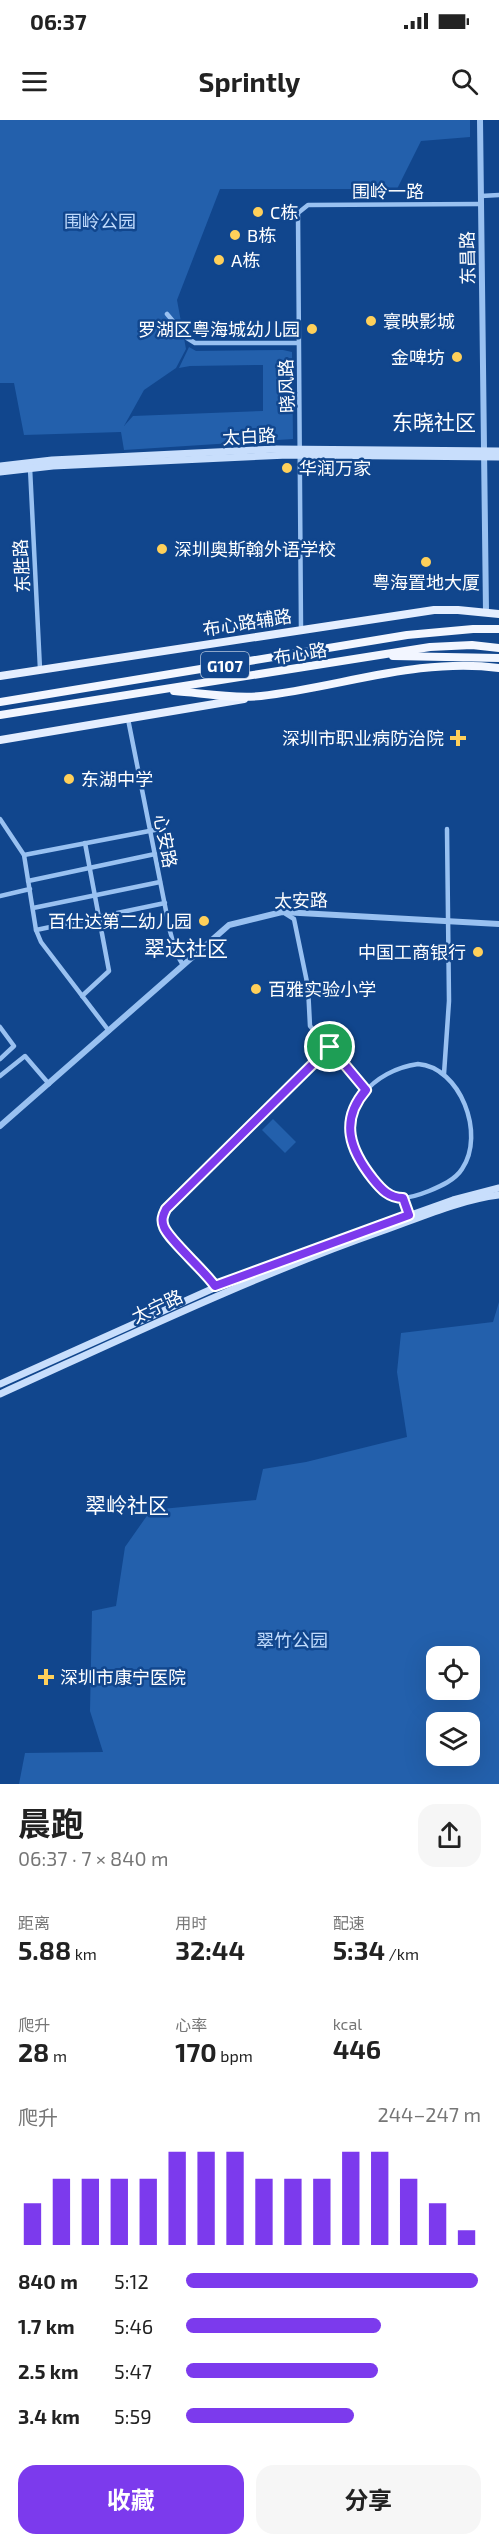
<!DOCTYPE html>
<html lang="zh">
<meta charset="utf-8">
<style>
body{margin:0;font-family:"Exo 2","Noto Sans SC",sans-serif;background:#f6f6f6;color:#222;height:100vh;display:flex;flex-direction:column;font-size:22px;white-space:nowrap}
*{box-sizing:border-box;margin:0}
p{font-size:20px;color:#767676}
.icon{flex:none;width:33px;height:33px;fill:none;stroke:currentColor;stroke-width:2;stroke-linecap:round;stroke-linejoin:round}
.map{position:relative;height:1664px;overflow:hidden}
.side{display:flex;flex-direction:column;background:#fff;flex:1}
.side>*{flex:none}
.controls{position:absolute;left:426px;top:1526px;display:grid;gap:12px}
.controls a{display:grid;place-items:center;width:54px;height:54px;border-radius:12px;background:#fff;box-shadow:0 6px 24px #0002;font-size:30px}
.pin{position:absolute;display:grid;place-items:center;width:51px;height:51px;color:#fff;margin:-26px;border:3px solid #fff;border-radius:50%;box-shadow:0 2px 6px #0007}
.round{display:grid;place-items:center;flex:none;width:63px;height:63px;border-radius:18px;background:#f6f6f6}
.summary{display:flex;align-items:center;justify-content:space-between;height:102px;padding:0 18px}
h1{font-size:33px;font-weight:700;line-height:45px}
.figures{display:grid;grid-template-columns:repeat(3,1fr);gap:9px;height:102px;padding:6px 18px}
.figures div{display:grid;align-content:center}
.figures b{font-size:26px;font-weight:700}
.figures small{font-size:16px;font-weight:400}
.figures p{font-size:16px}
.chart{height:168px;padding:12px 18px}
.chart p{display:flex;justify-content:space-between}
.chart svg{width:100%;height:108px;margin-top:6px;stroke:#7c3aed;stroke-width:6}
.cta{display:flex;gap:12px;margin-top:auto;padding:12px 18px}
.cta a{flex:1;height:69px;border-radius:18px;background:#7c3aed;color:#fff;font-size:24px;font-weight:700;line-height:69px;text-align:center}
.cta a+a{background:#f6f6f6;color:#222}
ul{padding:0 18px;list-style:none;font-size:20px}
li{display:grid;grid-template-columns:96px 72px 1fr;align-items:center;height:45px}
li i{height:15px;border-radius:8px;background:#7c3aed}
.status{display:flex;justify-content:space-between;align-items:center;height:42px;padding:0 30px;background:#fff;direction:ltr}
.status svg{height:16px;fill:currentColor}
header{display:flex;justify-content:space-between;align-items:center;height:78px;padding:0 18px;background:#fff;font-size:27px;font-weight:700}
.map>svg:first-child{display:block}
</style>
<div class="status"><b>06:37</b><svg viewBox="0 0 49 12"><path d="M0 12V9h3v3zM5 12V6h3v6zM10 12V3h3v9zM15 12V0h3v12zM26 1h20v11H26zM47 4h2v5h-2z"/></svg></div>
<header><svg class="icon" aria-label="menu" viewBox="0 0 24 24"><path d="M4 6h16M4 12h16M4 18h16"/></svg>Sprintly<svg class="icon" aria-label="search" viewBox="0 0 24 24"><circle cx="10" cy="10" r="6"/><path d="M15 15l6 6"/></svg></header>
<div class="map">
<svg width="499" height="1664" viewBox="0 0 499 1664">
<rect width="100%" height="100%" fill="#11468d"/>
<g fill="#2360ac" fill-rule="evenodd">
<polygon points="0,0 470,0 470,17 421,21 397,69 220,69 177,180 186,229 176,248 144,270 124,306 133,296 263,291 263,245 190,246 179,248 189,227 196,231 283,230 292,232 293,319 124,330 121,312 24,315 14,263 0,263"/>
<polygon points="273,999 296,1022 285,1033 262,1010"/>
<path d="M 499,1182 L 499,1664 L 19,1664 L 25,1633 L 103,1632 L 90,1591 L 92,1491 L 116,1486 L 125,1427 L 151,1390 L 256,1380 L 263,1349 L 306,1342 L 407,1317 L 397,1252 L 401,1213 L 493,1202 ZM 436,1536 L 470,1536 L 470,1569 L 436,1569 ZM 436,1602 L 470,1602 L 470,1635 L 436,1635 Z"/>
</g>
<g fill="none" stroke-linecap="round" stroke-linejoin="round">
<g stroke="#99c1f1" stroke-width="4.5">
<polyline points="481,76 499,75"/>
<polyline points="167,194 187,218 195,223 298,223"/>
<polyline points="30,348 40,549"/>
<polyline points="301,509 298,93 308,85 481,84"/>
<polyline points="128,599 170,811 176,833 183,845"/>
<polyline points="0,699 24,735 36,810 41,822 109,911"/>
<polyline points="24,735 165,708"/>
<polyline points="28,761 155,734"/>
<polyline points="0,776 30,769"/>
<polyline points="33,788 160,762"/>
<polyline points="286,794 294,799 308,867 310,906 366,970"/>
<polyline points="36,810 165,783"/>
<polyline points="82,876 109,851 85,723"/>
<polyline points="0,907 14,926 0,939"/>
<path d="M 418,944 C 460,947 486,1014 462,1049 C 455,1060 441,1066 429,1071 C 419,1075 408,1079 398,1078 C 387,1077 380,1067 373,1059 C 367,1051 359,1043 355,1033 C 337,988 374,950 418,944 Z"/>
<polyline points="444,954 449,881 447,709"/>
<polyline points="0,956 25,936 49,964"/>
<polyline points="403,1078 409,1095"/>
<path d="M 215,1166 C 204,1150 170,1120 164,1107 C 161,1100 163,1095 166,1089 L 330,927"/>
</g>
<g stroke="#99c1f1" stroke-width="6">
<polyline points="480,0 486,492"/>
<polyline points="0,1006 229,805 282,792 499,804"/>
</g>
<g stroke="#c8defc" stroke-width="7">
<polyline points="0,346 52,340 276,329 499,331"/>
<polyline points="0,352 53,346 288,335 499,337"/>
<polyline points="0,1264 243,1155 453,1080 499,1068"/>
<path d="M 0,1274 C 126,1217 251,1157 382,1111 C 419,1098 459,1080 499,1075"/>
</g>
<g stroke="#e4eeff" stroke-width="8">
<polyline points="0,556 434,490 458,490 499,494"/>
<polyline points="0,620 244,579"/>
</g>
<g stroke="#f2f6ff" stroke-width="8">
<polyline points="393,536 499,538"/>
<path d="M 174,571 C 202,573 233,579 261,576 C 340,567 420,537 499,548"/>
<polyline points="0,582 407,515 473,509 499,509"/>
<polyline points="0,595 430,527 472,525 499,528"/>
</g>
</g>
<g fill="none" stroke-linecap="round" stroke-linejoin="round">
<g stroke="#fff" stroke-width="12">
<path id="route" d="M 330,927 L 366,970 C 339,1001 350,1030 373,1059 C 381,1069 389,1078 403,1078 L 409,1095 L 215,1166 C 204,1150 169,1120 164,1107 C 161,1100 163,1095 166,1089 Z"/>
</g>
<use href="#route" stroke="#7c3aed" stroke-width="8"/>
</g>
<g fill="#ffd05a" stroke="#11468d" stroke-width="2">
<circle cx="258" cy="92" r="6"/>
<circle cx="235" cy="115" r="6"/>
<circle cx="219" cy="140" r="6"/>
<circle cx="371" cy="201" r="6"/>
<circle cx="312" cy="209" r="6"/>
<circle cx="457" cy="237" r="6"/>
<circle cx="287" cy="348" r="6"/>
<circle cx="162" cy="429" r="6"/>
<circle cx="426" cy="442" r="6"/>
<path d="M455 609h6v6h6v6h-6v6h-6v-6h-6v-6h6z"/>
<circle cx="69" cy="659" r="6"/>
<circle cx="204" cy="801" r="6"/>
<circle cx="478" cy="832" r="6"/>
<circle cx="256" cy="869" r="6"/>
<path d="M43 1548h6v6h6v6h-6v6h-6v-6h-6v-6h6z"/>
</g>
<g text-anchor="middle" dominant-baseline="central" stroke-width="5" stroke-linejoin="round" paint-order="stroke">
<rect fill="#11468d" stroke="#b8c8dd" stroke-width="1.5" x="201" y="532" width="48" height="26" rx="4.5"/>
<g font-size="16" font-weight="bold" fill="#fff">
<text x="225" y="545">G107</text>
</g>
<g font-size="18" fill="#fff" stroke="#11468d">
<text x="388" y="71">围岭一路</text>
<text transform="translate(467 138) rotate(-91)">东昌路</text>
<text transform="translate(286 266) rotate(-92)">晓风路</text>
<text transform="translate(249 316) rotate(-3)">太白路</text>
<text transform="translate(21 446) rotate(-93)">东胜路</text>
<text transform="translate(247 502) rotate(-9)">布心路辅路</text>
<text transform="translate(300 533) rotate(-9)">布心路</text>
<text transform="translate(166 721) rotate(79)">心安路</text>
<text transform="translate(301 780) rotate(-1)">太安路</text>
<text transform="translate(157 1186) rotate(-25)">太宁路</text>
</g>
<g font-size="18" fill="#fff" stroke="#11468d" text-anchor="start">
<text x="270" y="92">C栋</text>
<text x="247" y="115">B栋</text>
<text x="231" y="140">A栋</text>
<text x="383" y="201">寰映影城</text>
<text x="300" y="209" text-anchor="end">罗湖区粤海城幼儿园</text>
<text x="445" y="237" text-anchor="end">金啤坊</text>
<text x="299" y="348">华润万家</text>
<text x="174" y="429">深圳奥斯翰外语学校</text>
<text x="426" y="462" text-anchor="middle">粤海置地大厦</text>
<text x="444" y="618" text-anchor="end">深圳市职业病防治院</text>
<text x="81" y="659">东湖中学</text>
<text x="192" y="801" text-anchor="end">百仕达第二幼儿园</text>
<text x="466" y="832" text-anchor="end">中国工商银行</text>
<text x="268" y="869">百雅实验小学</text>
<text x="60" y="1557">深圳市康宁医院</text>
</g>
<g font-size="18" fill="#c0dbfd" stroke="#11468d">
<text x="100" y="101">围岭公园</text>
<text x="292" y="1520">翠竹公园</text>
</g>
<g font-size="21" fill="#fff" stroke="#11468d">
<text x="434" y="301">东晓社区</text>
<text x="186" y="827">翠达社区</text>
<text x="127" y="1384">翠岭社区</text>
</g>
</g>
</svg>
<div class="controls">
<a><svg class="icon" aria-label="locate" viewBox="0 0 24 24"><circle cx="12" cy="12" r="6"/><path d="M12 2v4M12 18v4M2 12h4M18 12h4"/></svg></a>
<a><svg class="icon" aria-label="layers" viewBox="0 0 24 24"><path d="M12 4l9 5-9 5-9-5zM3 14l9 5 9-5"/></svg></a>
</div>
<div class="pin" style="left:330px;top:927px;background:#1e9e55"><svg class="icon" aria-label="arrive" viewBox="0 0 24 24"><path d="M6 21V4h12l-3 4 3 4H6"/></svg></div>
</div>
<section class="side">
<div class="summary"><div><h1>晨跑</h1><p>06:37 · 7 × 840 m</p></div><a class="round"><svg class="icon" aria-label="share" viewBox="0 0 24 24"><path d="M12 15V3M7 8l5-5 5 5M5 13v7h14v-7"/></svg></a></div>
<div class="figures">
<div><p>距离</p><b>5.88<small> km</small></b></div>
<div><p>用时</p><b>32:44</b></div>
<div><p>配速</p><b>5:34<small> /km</small></b></div>
</div>
<div class="figures">
<div><p>爬升</p><b>28<small> m</small></b></div>
<div><p>心率</p><b>170<small> bpm</small></b></div>
<div><p>kcal</p><b>446</b></div>
</div>
<div class="chart"><p><span>爬升</span>244–247 m</p>
<svg viewBox="0 0 160 44" preserveAspectRatio="none"><path d="M5 44V27M15 44V17M25 44V17M35 44V17M45 44V17M55 44V6M65 44V6M75 44V6M85 44V17M95 44V17M105 44V17M115 44V6M125 44V6M135 44V17M145 44V27M155 44V38"/></svg>
</div>
<ul>
<li><b>840 m</b>5:12<i style="width:99%"></i></li>
<li><b>1.7 km</b>5:46<i style="width:66%"></i></li>
<li><b>2.5 km</b>5:47<i style="width:65%"></i></li>
<li><b>3.4 km</b>5:59<i style="width:57%"></i></li>
</ul>
<div class="cta"><a>收藏</a><a>分享</a></div>
</section>
